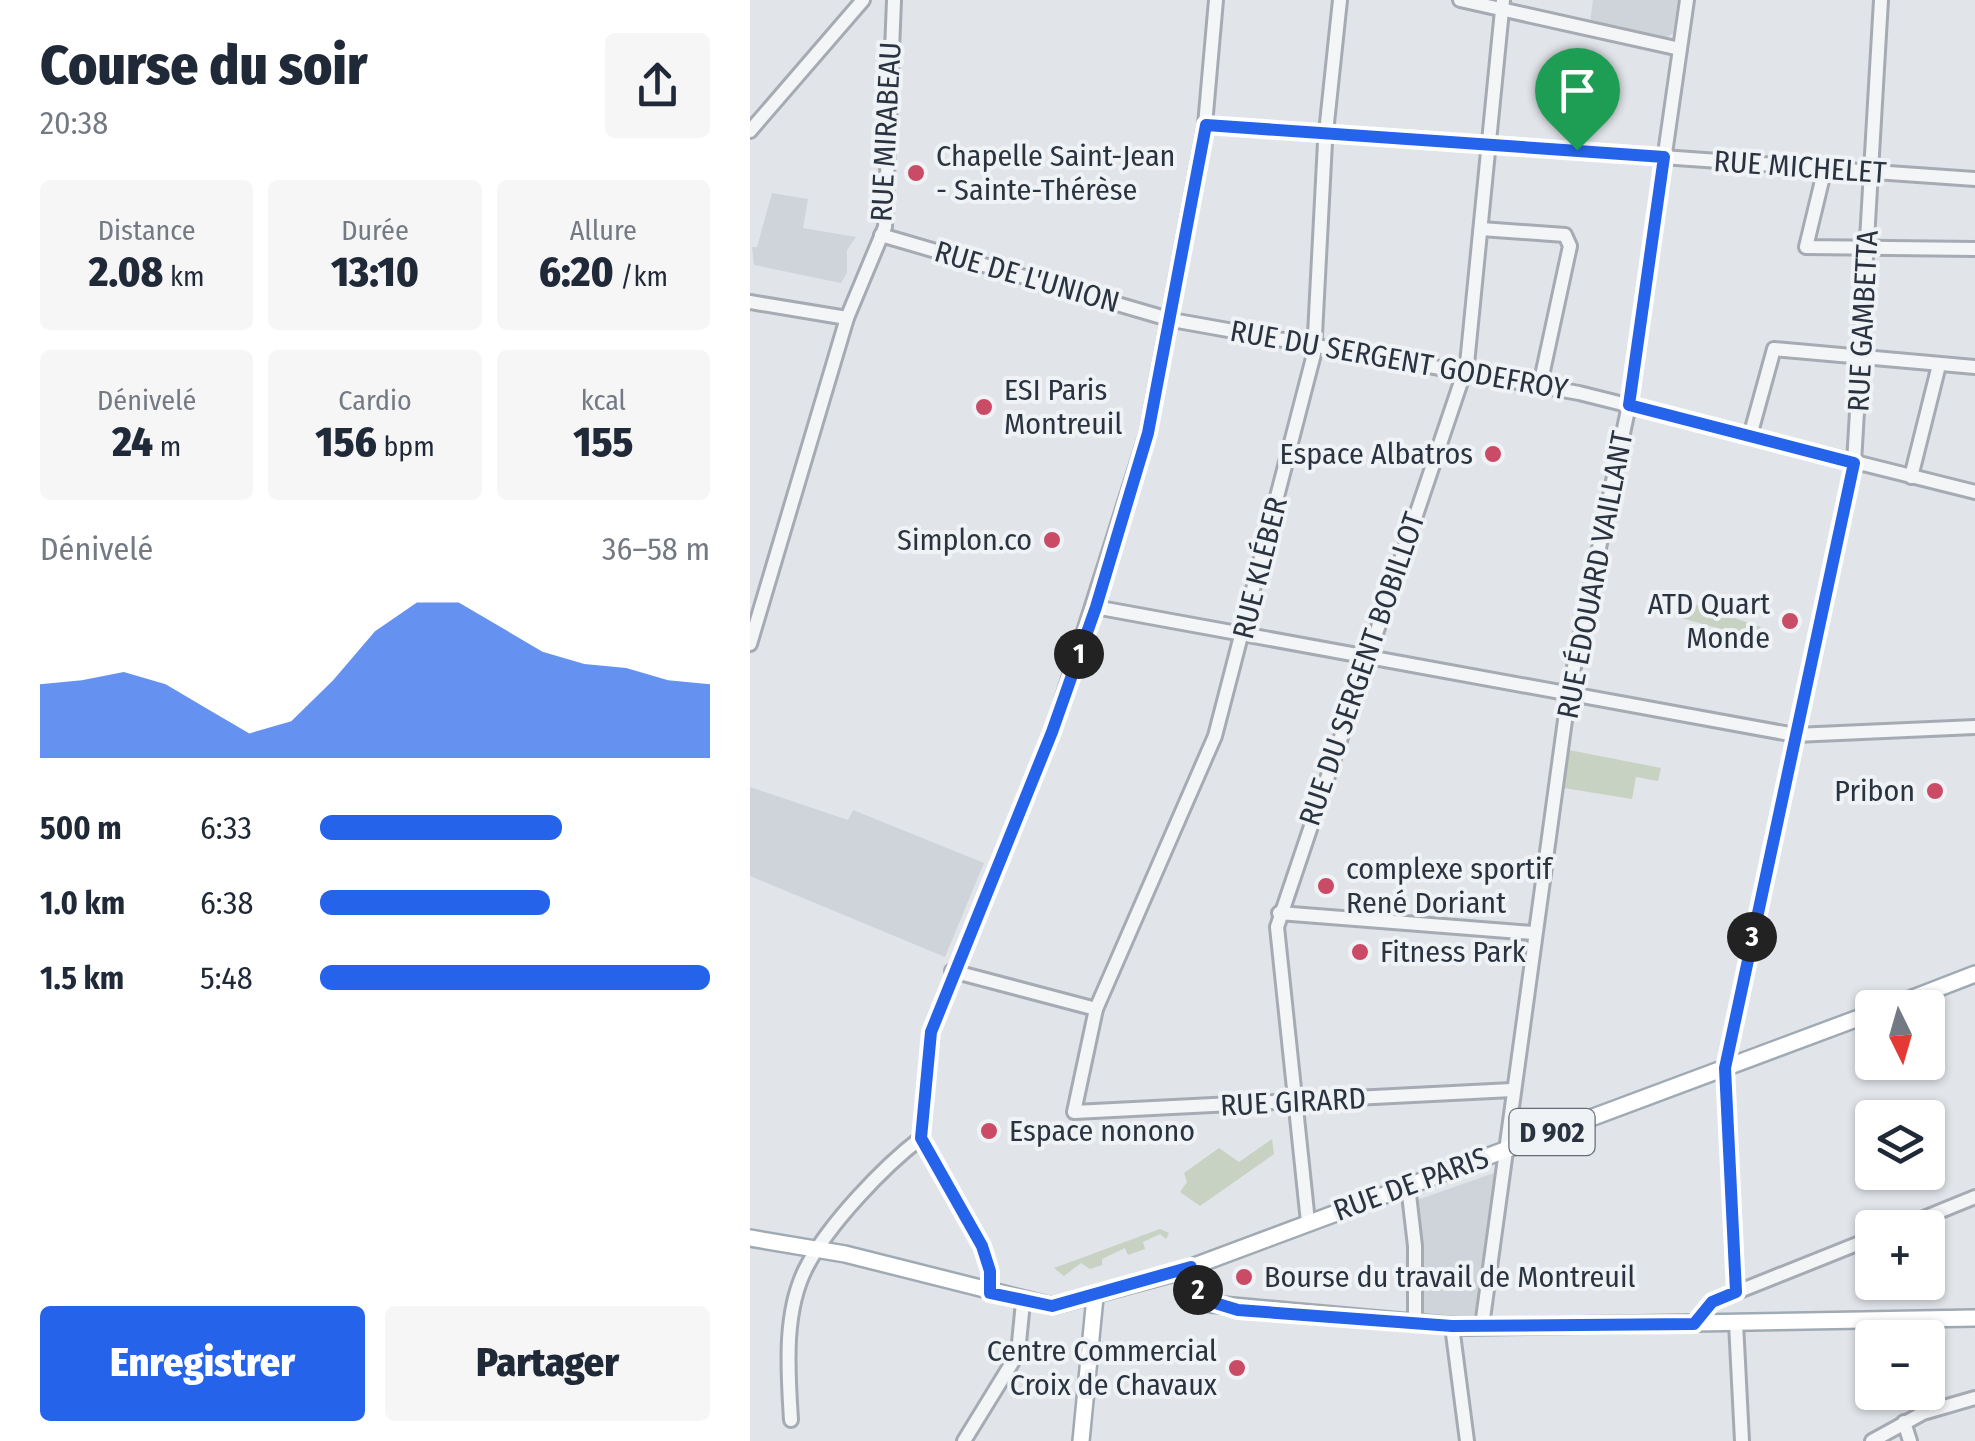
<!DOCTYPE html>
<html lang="fr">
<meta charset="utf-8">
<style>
body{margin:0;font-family:"Fira Sans Condensed",sans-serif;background:#f6f6f7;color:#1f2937;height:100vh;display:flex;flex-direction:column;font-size:38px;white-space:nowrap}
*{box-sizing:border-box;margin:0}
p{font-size:32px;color:#747a83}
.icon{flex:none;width:55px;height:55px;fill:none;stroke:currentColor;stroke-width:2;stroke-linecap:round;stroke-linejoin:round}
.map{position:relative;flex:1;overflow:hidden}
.drawer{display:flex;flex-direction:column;background:#fff;width:750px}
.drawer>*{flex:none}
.needle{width:65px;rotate:175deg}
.buttons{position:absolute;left:1105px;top:990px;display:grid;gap:20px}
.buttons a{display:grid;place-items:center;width:90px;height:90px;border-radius:10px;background:#fff;box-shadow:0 2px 8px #0004;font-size:50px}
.pin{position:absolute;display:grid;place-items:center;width:85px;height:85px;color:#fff;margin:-102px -42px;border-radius:50% 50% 50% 0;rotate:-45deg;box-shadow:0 0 10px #0007}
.pin .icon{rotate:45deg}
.km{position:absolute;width:50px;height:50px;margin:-25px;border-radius:50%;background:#222;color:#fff;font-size:28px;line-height:50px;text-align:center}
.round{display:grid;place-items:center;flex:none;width:105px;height:105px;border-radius:10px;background:#f6f6f7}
.summary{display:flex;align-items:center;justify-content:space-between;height:170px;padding:0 40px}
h1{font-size:55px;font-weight:800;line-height:75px}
.stats{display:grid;grid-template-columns:repeat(3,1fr);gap:15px;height:170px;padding:10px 40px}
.stats div{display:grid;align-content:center;border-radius:10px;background:#f6f6f7;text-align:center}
.stats b{font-size:42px;font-weight:800}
.stats small{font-size:28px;font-weight:400}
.stats p{font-size:28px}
.chart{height:280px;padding:20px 40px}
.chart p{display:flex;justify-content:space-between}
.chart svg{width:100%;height:180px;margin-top:10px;fill:#2563eb;opacity:.7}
.cta{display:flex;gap:20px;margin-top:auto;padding:20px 40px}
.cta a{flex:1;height:115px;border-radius:10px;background:#2563eb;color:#fff;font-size:40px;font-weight:800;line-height:115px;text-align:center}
.cta a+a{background:#f6f6f7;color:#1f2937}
ul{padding:0 40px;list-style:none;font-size:32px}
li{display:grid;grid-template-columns:160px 120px 1fr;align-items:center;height:75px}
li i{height:25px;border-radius:12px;background:#2563eb}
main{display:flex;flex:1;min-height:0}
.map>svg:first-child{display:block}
</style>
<main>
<section class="drawer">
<div class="summary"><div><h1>Course du soir</h1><p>20:38</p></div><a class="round"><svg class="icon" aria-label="share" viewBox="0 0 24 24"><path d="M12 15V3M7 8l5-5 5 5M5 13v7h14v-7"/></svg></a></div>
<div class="stats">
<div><p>Distance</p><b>2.08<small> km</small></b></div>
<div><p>Durée</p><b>13:10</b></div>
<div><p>Allure</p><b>6:20<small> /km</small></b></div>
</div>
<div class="stats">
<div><p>Dénivelé</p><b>24<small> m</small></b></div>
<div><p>Cardio</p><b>156<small> bpm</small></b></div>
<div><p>kcal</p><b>155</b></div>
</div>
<div class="chart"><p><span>Dénivelé</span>36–58 m</p>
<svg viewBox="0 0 160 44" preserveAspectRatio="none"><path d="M0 44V26L10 25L20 23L30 26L40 32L50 38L60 35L70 25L80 13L90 6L100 6L110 12L120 18L130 21L140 22L150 25L160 26V44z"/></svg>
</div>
<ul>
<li><b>500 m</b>6:33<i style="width:62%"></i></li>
<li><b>1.0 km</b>6:38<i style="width:59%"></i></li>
<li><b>1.5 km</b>5:48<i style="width:100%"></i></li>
</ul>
<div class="cta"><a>Enregistrer</a><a>Partager</a></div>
</section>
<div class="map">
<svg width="1225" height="1441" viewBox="0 0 1225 1441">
<rect width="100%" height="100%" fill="#e1e4e9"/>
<g fill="#cfd4db">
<polygon points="843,0 928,0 923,33 916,38 840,24"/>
<polygon points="22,193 58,199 53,228 106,237 97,250 97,273 91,283 4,265 2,247 7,247"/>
<polygon points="0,787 98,820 103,810 234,863 195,957 0,876"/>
<polygon points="747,1172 728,1310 722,1318 674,1314 670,1306 667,1200"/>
</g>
<g fill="#c7d2c2">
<polygon points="928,599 1011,627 1007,639 924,616"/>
<polygon points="819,750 911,768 908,781 886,777 882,799 814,788"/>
<polygon points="522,1139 524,1154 450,1206 430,1192 437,1182 434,1173 469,1148 489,1162"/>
<polygon points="410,1229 419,1233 416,1239 410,1234 393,1242 395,1249 378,1255 375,1248 352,1259 352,1265 340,1269 331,1263 314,1276 304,1268"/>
</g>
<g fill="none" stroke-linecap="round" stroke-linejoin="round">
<g stroke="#a6abb3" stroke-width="18">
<g id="minor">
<polyline points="590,0 575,142 564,354 465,736 346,1009 324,1112 762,1090"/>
<polyline points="710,0 930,49"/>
<polyline points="455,125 1225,179"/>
<polyline points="0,131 113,0"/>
<polyline points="1075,168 1056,247 1225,249"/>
<polyline points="731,229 815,235 820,246 790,385"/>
<polyline points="131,235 422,320 829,393 1225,492"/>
<polyline points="0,302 97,318"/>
<polyline points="1000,436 1024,349 1225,367"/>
<polyline points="1161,477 1189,365"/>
<polyline points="345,607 1045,735 1225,727"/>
<polyline points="0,644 97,318 135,227 144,0"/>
<polyline points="529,913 783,933"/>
<polyline points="202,971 346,1009"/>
<polyline points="658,1186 665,1246 665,1324"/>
<polyline points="558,1222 527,927 717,364 753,0"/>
<polyline points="1149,1228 1225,1197"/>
<polyline points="986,1292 975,1068 1104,463 1131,0"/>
<polyline points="240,1293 241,1271 232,1246 171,1138 181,1032 302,732 397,433 455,125 466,0"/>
<polyline points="986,1323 992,1441"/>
<polyline points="944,1324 962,1302 1122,1238"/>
<polyline points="702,1326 717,1441"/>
<polyline points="732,1326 819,691 879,405 937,0"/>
<path d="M 41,1420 C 38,1371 33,1311 57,1266 C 79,1224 133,1167 171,1138"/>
<polyline points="1154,1422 1160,1441"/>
<polyline points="214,1441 268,1353 273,1302"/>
<polyline points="1122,1441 1173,1413 1225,1398"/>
</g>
</g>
<g stroke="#a0aab4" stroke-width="20">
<g id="major">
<polyline points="1137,1008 1225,974"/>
<polyline points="0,1238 95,1254 302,1306 428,1272 1122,1013"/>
<polyline points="441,1267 450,1294 461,1304 716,1327 1225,1318"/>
<polyline points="331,1441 345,1297"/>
</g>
</g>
<use href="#minor" stroke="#f3f5f7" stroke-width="12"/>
<use href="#major" stroke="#fff" stroke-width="15"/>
</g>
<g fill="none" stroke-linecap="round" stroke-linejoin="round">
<g stroke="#fff" stroke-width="20">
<polygon id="route" points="456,125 914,157 879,405 1104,463 975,1068 986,1292 962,1302 944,1324 702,1326 488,1310 455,1300 441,1267 302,1306 240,1293 240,1271 232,1246 171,1138 181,1032 302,732 346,607 398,433"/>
</g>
<use href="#route" stroke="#2563eb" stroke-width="12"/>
</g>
<g fill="#c94b65" stroke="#f0f3f6" stroke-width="4">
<circle cx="166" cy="173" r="10"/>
<circle cx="234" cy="407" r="10"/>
<circle cx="743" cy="454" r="10"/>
<circle cx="302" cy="540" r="10"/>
<circle cx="1040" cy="621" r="10"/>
<circle cx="1185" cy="791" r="10"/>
<circle cx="576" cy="886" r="10"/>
<circle cx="610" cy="952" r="10"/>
<circle cx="239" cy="1131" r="10"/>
<circle cx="494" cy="1277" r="10"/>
<circle cx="487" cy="1368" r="10"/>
</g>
<g text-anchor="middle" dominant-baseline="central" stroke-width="8" stroke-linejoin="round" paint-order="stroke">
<rect fill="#f0f3f6" stroke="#656d77" stroke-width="2.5" x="759.5" y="1109" width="85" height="46" rx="8"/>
<g font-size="28" font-weight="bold" fill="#2a3340">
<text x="802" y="1132">D 902</text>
</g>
<g font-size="30" fill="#2a3340" stroke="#f0f3f6">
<text transform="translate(136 132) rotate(-87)">RUE MIRABEAU</text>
<text transform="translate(1050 167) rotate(4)">RUE MICHELET</text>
<text transform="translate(277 277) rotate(16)">RUE DE L'UNION</text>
<text transform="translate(1113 321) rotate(-87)">RUE GAMBETTA</text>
<text transform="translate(649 360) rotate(10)">RUE DU SERGENT GODEFROY</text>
<text transform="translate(510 568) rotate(-76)">RUE KLÉBER</text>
<text transform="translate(845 575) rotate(-79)">RUE ÉDOUARD VAILLANT</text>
<text transform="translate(612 669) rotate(-71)">RUE DU SERGENT BOBILLOT</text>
<text transform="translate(543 1102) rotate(-3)">RUE GIRARD</text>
<text transform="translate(661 1184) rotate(-20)">RUE DE PARIS</text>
</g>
<g font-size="30" fill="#2a3340" stroke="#f0f3f6" text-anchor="start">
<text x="186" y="156">Chapelle Saint-Jean<tspan x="186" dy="34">- Sainte-Thérèse</tspan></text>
<text x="254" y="390">ESI Paris<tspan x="254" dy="34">Montreuil</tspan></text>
<text x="723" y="454" text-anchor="end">Espace Albatros</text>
<text x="282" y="540" text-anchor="end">Simplon.co</text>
<text x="1020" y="604" text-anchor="end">ATD Quart<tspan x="1020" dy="34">Monde</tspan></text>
<text x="1165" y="791" text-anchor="end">Pribon</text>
<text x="596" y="869">complexe sportif<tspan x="596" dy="34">René Doriant</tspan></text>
<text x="630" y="952">Fitness Park</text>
<text x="259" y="1131">Espace nonono</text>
<text x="514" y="1277">Bourse du travail de Montreuil</text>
<text x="467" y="1351" text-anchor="end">Centre Commercial<tspan x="467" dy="34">Croix de Chavaux</tspan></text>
</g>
</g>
</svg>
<div class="buttons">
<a><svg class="needle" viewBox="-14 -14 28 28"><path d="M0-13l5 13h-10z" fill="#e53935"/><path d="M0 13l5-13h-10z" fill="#747a83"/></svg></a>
<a><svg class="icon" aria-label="layers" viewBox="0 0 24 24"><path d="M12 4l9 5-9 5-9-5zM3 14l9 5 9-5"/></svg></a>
<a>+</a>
<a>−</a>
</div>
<div class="pin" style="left:827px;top:150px;background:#1e9e55"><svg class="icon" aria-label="arrive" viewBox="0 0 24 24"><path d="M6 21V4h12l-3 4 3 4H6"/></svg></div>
<b class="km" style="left:329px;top:654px">1</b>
<b class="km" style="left:448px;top:1290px">2</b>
<b class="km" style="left:1002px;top:937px">3</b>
</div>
</main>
